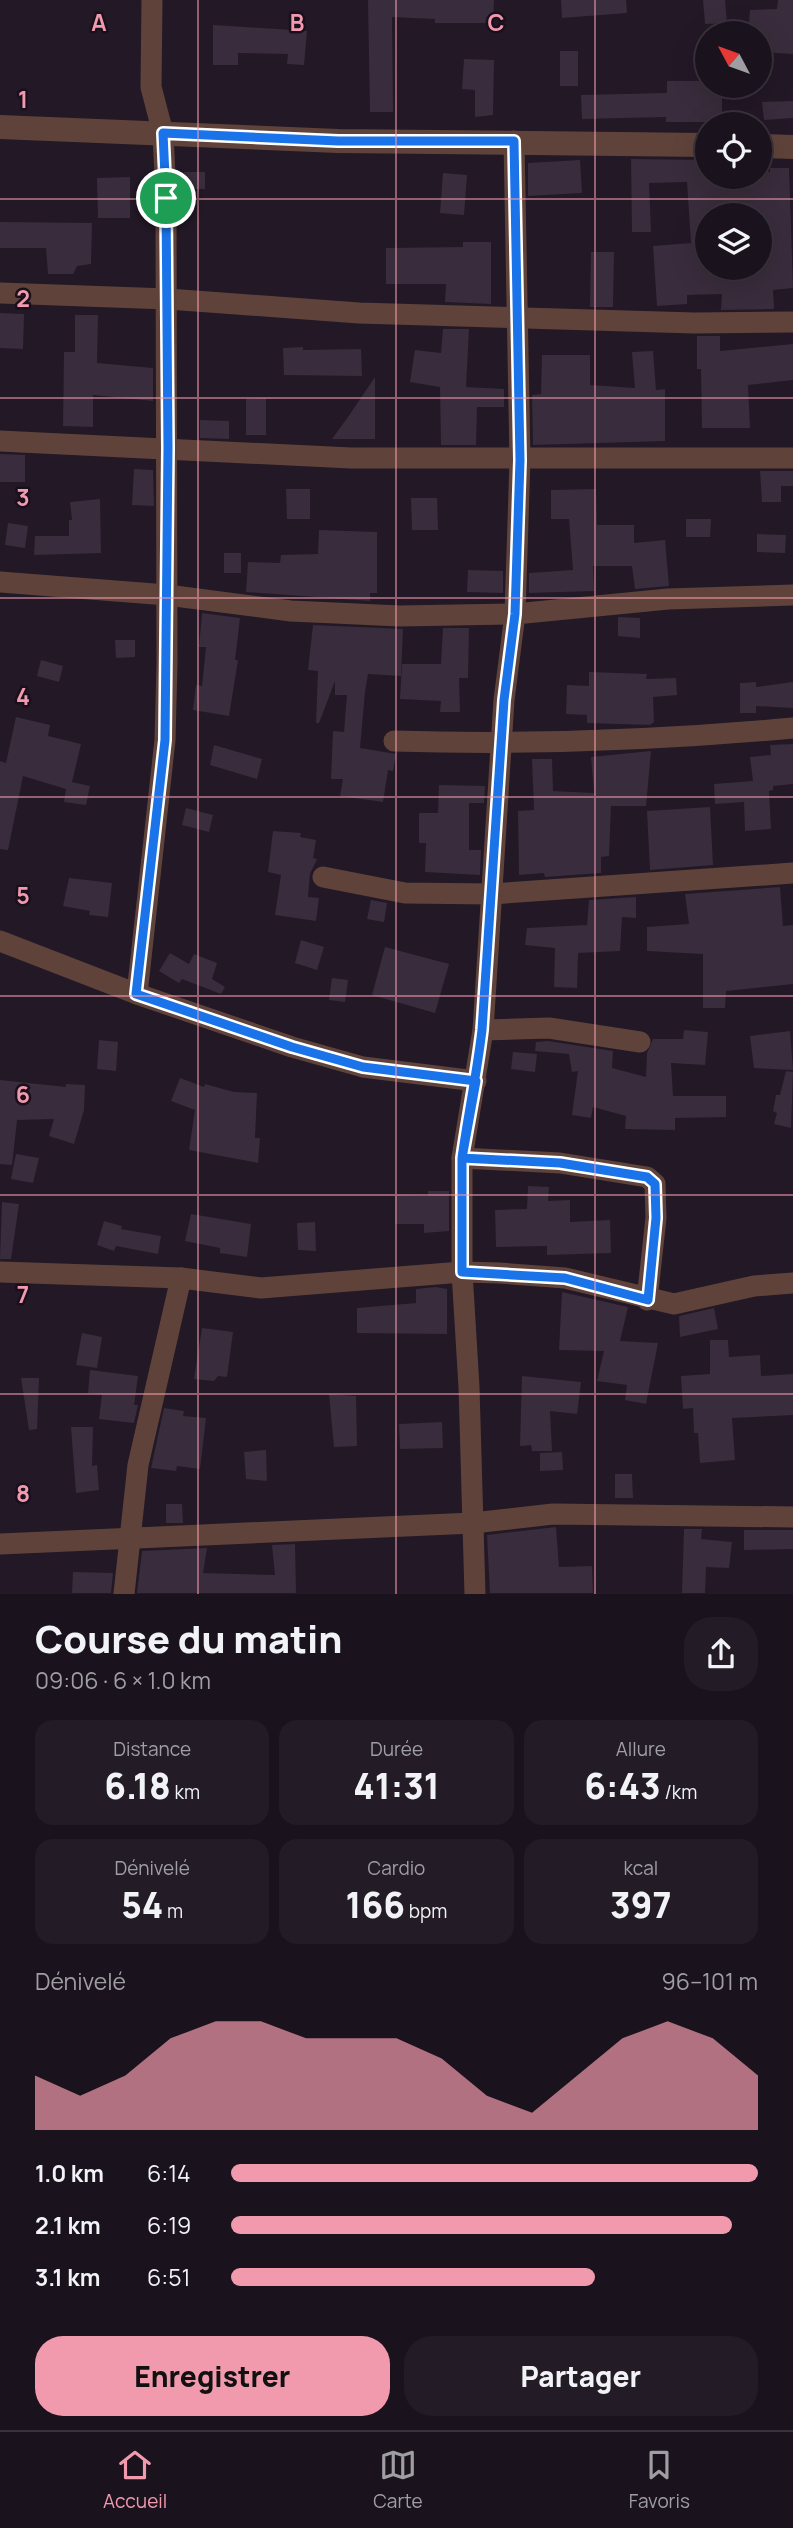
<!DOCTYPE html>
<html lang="fr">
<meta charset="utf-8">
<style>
body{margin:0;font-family:Manrope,sans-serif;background:#231b25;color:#f1f3f6;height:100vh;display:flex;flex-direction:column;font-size:26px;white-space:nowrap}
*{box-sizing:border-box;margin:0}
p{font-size:23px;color:#9f9ea3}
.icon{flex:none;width:38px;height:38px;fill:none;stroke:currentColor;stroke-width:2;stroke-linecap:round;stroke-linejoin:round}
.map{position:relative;height:1594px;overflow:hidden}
.details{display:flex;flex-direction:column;background:#1a121c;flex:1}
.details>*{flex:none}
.needle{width:46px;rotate:311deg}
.fabs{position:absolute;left:695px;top:21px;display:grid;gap:14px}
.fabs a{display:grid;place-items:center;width:77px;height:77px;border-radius:50%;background:#1a121c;box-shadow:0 7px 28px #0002,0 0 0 2px #38323b;font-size:35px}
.pin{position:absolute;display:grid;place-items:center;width:60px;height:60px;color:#fff;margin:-30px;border:4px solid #fff;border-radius:50%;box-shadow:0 2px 7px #0007}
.round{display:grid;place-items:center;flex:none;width:74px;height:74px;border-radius:28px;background:#231b25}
.headline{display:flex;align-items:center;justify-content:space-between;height:119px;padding:0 35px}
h1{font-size:38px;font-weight:800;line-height:52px}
.metrics{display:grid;grid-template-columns:repeat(3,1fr);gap:10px;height:119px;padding:7px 35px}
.metrics div{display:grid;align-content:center;border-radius:18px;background:#231b25;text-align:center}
.metrics b{font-size:35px;font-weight:800}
.metrics small{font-size:19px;font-weight:400}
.metrics p{font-size:19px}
.chart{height:196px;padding:14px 35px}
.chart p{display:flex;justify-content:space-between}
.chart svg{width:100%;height:126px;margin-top:7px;fill:#f29aad;opacity:.7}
.button{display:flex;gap:14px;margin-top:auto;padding:14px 35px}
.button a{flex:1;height:80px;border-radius:28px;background:#f29aad;color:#111;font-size:28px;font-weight:800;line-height:80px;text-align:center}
.button a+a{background:#231b25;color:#f1f3f6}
ul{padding:0 35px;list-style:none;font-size:23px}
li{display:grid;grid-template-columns:112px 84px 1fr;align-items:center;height:52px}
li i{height:18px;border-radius:9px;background:#f29aad}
.tabs{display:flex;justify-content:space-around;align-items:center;height:98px;border-top:2px solid #38323b;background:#1a121c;font-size:19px;color:#9f9ea3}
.tabs a{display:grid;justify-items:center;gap:4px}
.tabs .current{color:#f29aad}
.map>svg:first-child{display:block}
</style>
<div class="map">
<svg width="793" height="1594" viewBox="0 0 793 1594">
<rect width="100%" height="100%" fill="#231826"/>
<g fill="#392c3c" fill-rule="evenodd">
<polygon points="368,0 494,0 493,23 435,23 435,19 392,17 393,112 370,112"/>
<polygon points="561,0 626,0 627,13 562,18"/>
<polygon points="703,0 725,0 727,23 705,24"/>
<polygon points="778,0 793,0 793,54 760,52 760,33 748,33 750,10 777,9"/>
<polygon points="213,25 307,31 304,65 287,64 288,54 238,53 238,65 213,65"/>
<rect x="560" y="51" width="18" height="35"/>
<polygon points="464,59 494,60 493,115 475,117 475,90 462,89"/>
<polygon points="667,81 707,81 707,86 722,86 722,122 666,122 666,117 582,119 581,95 667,93"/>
<polygon points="793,101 793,118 764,120 762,102"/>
<path d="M 631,159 L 707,160 L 707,177 L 760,177 L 760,172 L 770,172 L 770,168 L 789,168 L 793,288 L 773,290 L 774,309 L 721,310 L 722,294 L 687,295 L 687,304 L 657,306 L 653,246 L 691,243 L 687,182 L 649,183 L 651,232 L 632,232 ZM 707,215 L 760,215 L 760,268 L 707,268 Z"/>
<polygon points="580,160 582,193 528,196 528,163"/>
<rect x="184" y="172" width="21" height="17"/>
<polygon points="443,173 467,175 464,215 440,213"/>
<polygon points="130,177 130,218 98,218 97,178"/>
<polygon points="0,222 92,223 91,264 77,266 73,274 48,274 46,248 0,248"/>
<polygon points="463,242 491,242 491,304 445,302 446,284 386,284 386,248 463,247"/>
<polygon points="591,252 614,252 613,307 590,307"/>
<polygon points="0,313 24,314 23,349 0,348"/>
<polygon points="75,315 98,315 97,363 153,368 153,401 93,395 93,427 63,426 64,352 75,352"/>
<polygon points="443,329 469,329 466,387 504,389 504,407 477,407 476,445 441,445 440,387 410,382 415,350 441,353"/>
<polygon points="697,336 720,336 720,351 793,344 793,380 748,385 750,428 702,428 701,369 697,369"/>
<polygon points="303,347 303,350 361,349 362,376 284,375 283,348"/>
<polygon points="653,351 656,390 665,389 665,441 533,445 532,395 541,394 542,355 590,355 590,385 635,388 632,352"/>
<polygon points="375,377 375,439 332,439 348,417"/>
<polygon points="266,398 266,435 246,435 246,399"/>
<polygon points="200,420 229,421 229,439 200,438"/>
<polygon points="0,454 25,455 25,482 0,482"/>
<polygon points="134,469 153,470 154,506 132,505"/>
<polygon points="760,471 793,471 793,486 781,486 781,502 762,502"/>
<polygon points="286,489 310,489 310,519 287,519"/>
<polygon points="596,489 597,525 634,525 634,543 665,540 669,586 635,589 632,566 593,566 594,591 529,593 529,573 573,570 569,519 551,519 551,490"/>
<polygon points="411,498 437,498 438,530 412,530"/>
<polygon points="100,499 101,553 34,555 35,536 69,536 69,520 72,520 70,502"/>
<polygon points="686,519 711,519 710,537 686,537"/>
<polygon points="8,523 28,526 25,548 5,545"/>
<polygon points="319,530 377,532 377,593 370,593 370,601 246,592 248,562 280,563 281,555 318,554"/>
<polygon points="757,534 786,535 785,553 757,552"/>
<rect x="224" y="553" width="17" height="20"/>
<polygon points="468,570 503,571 503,593 467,592"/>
<polygon points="202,613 240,618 235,660 238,660 229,716 193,710 196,685 202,686 206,647 199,647"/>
<polygon points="618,617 640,618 640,638 618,636"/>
<polygon points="313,625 403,629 401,676 368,674 365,692 360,748 396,754 393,771 388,770 383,802 340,796 343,779 331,779 333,731 344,732 347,695 335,695 335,681 319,723 316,723 318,671 308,670"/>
<polygon points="443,628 469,628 468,678 459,678 460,712 440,712 441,701 400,699 402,664 441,664"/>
<polygon points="115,640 135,640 135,657 116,658"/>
<polygon points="41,660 63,666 59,682 37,676"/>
<polygon points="589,672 647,674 646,679 676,678 677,695 653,697 654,722 650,725 587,723 587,715 566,714 567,685 589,686"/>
<polygon points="756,682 756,687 793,682 793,708 756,706 756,713 740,713 740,683"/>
<polygon points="16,717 50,725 48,736 81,744 72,782 90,786 86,805 64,802 66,789 23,776 8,850 0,849 0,761 6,763"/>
<polygon points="793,744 793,784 773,786 773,790 769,791 771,829 745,831 744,802 715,804 714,784 753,781 750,757 771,755 770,745"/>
<polygon points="214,745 262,759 257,779 210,765"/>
<polygon points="651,751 646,806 611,806 609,856 601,857 601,873 545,877 544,873 519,875 518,811 534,810 532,759 552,759 553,791 594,793 591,757"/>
<polygon points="439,785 485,786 484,803 469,803 469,850 481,850 480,875 425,872 426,843 419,843 419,813 438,813"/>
<polygon points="710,807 713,865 650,870 647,811"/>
<polygon points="186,808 213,815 209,832 182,825"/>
<polygon points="273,831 301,833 300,837 316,840 313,858 317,859 310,874 308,897 319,898 316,921 275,915 281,875 268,872"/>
<polygon points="69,878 112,883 108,917 89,915 90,911 63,906"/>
<polygon points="780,887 783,926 793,925 793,984 726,991 725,1008 703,1008 703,954 647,951 647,927 689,924 685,894"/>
<polygon points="636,897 636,918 622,917 620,951 578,953 577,988 554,987 555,948 525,945 527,928 587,925 589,900"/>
<polygon points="371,900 387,903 384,922 367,919"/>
<polygon points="301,940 324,947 317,970 295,963"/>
<polygon points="385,947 449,964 435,1013 372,995"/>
<polygon points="170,953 189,964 194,954 217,963 212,979 225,987 221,994 182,979 179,983 159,971"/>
<polygon points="332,978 348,980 345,1002 329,1000"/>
<polygon points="684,1030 708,1032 705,1065 671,1063 673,1096 726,1096 726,1117 675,1118 675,1130 625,1129 626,1116 593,1107 591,1118 572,1115 578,1071 572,1072 569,1054 535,1051 536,1042 548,1041 613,1051 612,1068 646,1077 647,1053 653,1039 683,1039"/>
<polygon points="790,1031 793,1070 754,1068 750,1036"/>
<polygon points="99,1040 118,1042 116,1071 97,1069"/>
<polygon points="513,1052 537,1054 535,1072 511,1069"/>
<polygon points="786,1071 793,1072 791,1128 774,1124 777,1113 773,1111 776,1095 780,1095"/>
<polygon points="180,1078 204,1087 205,1084 234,1092 257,1093 255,1138 260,1138 258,1163 189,1150 195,1110 171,1101"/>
<polygon points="0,1080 66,1087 66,1084 85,1085 84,1110 74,1144 49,1136 54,1119 17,1120 12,1165 0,1164"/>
<polygon points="16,1154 39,1158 33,1183 11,1179"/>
<polygon points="528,1186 549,1187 548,1201 570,1200 570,1222 610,1220 611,1253 547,1255 547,1246 496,1247 495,1210 527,1209"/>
<polygon points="428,1191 449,1191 449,1231 424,1233 424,1224 395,1224 395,1195 428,1196"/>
<polygon points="2,1202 19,1204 11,1259 0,1259"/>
<polygon points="191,1214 251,1224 247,1257 220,1253 220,1248 185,1241"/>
<polygon points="104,1221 122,1226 121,1229 161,1236 158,1254 116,1246 114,1251 97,1245"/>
<polygon points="315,1222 316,1251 298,1250 297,1223"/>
<polygon points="436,1287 447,1289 447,1334 357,1333 357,1308 416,1303 416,1289"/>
<polygon points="562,1292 628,1307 620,1341 658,1343 646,1404 625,1400 627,1385 597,1381 604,1351 559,1350"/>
<polygon points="714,1308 718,1329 680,1337 679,1316"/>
<polygon points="202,1328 233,1332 227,1377 218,1376 214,1381 194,1379"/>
<polygon points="82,1333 102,1337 97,1368 76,1365"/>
<polygon points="710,1340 728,1340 729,1357 760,1355 761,1376 793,1374 793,1415 732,1418 735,1460 700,1463 698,1433 694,1433 693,1408 683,1409 681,1376 710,1374"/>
<polygon points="90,1370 138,1376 134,1405 138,1405 134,1423 99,1419 102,1394 88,1393"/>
<polygon points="522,1376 581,1382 577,1414 550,1411 552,1451 532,1451 531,1445 520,1446"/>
<polygon points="21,1378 39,1378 37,1429 29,1430"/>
<polygon points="329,1394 356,1396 357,1446 334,1447"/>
<polygon points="164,1408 184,1411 183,1416 206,1418 200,1469 177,1466 176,1471 151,1468"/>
<polygon points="442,1422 443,1448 400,1449 399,1424"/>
<polygon points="71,1427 93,1427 92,1466 97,1465 99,1490 76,1493"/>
<polygon points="266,1450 267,1481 246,1479 244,1452"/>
<polygon points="562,1452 563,1470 540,1471 540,1453"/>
<polygon points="615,1474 632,1474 633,1498 615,1498"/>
<polygon points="166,1504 182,1504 183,1523 166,1523"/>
<polygon points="556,1527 559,1567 592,1566 593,1593 490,1593 487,1535"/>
<polygon points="684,1529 702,1529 701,1539 732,1542 729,1568 706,1567 705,1593 682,1593"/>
<polygon points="744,1530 793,1530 793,1549 744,1550"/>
<polygon points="295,1544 296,1593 137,1593 142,1551 207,1548 203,1573 275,1575 272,1545"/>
<polygon points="73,1572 113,1573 111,1593 72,1593"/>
</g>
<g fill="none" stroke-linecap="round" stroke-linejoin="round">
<g stroke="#5f433b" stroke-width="21">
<polyline points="0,293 168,299 359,313 694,323 793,322"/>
<polyline points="0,441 351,458 793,458"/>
<polyline points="0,582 167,595 291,611 400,616 515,614 668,599 793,595"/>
<path d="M 394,741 C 525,745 663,740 793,728"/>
<polyline points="323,877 405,893 491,894 793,873"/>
<polyline points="0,941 137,994 292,1047 363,1067 476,1081"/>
<polyline points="137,994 165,740 167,663 166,198 163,133 151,87 152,0"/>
<polyline points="483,1030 549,1028 640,1042"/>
<polyline points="462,1158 560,1163 647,1177 655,1184 656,1218 647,1300"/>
<polyline points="0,1272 181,1278 261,1288 462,1272 499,1273 565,1278 674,1304 754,1286 793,1283"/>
<polyline points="0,1544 473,1523 553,1514 793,1517"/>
<polyline points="124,1594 138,1465 181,1278"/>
<polyline points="475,1594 469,1387 462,1272 462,1158 483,1030 504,700 515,614 520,460 514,141"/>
</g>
<g stroke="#5f433b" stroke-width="24">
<polyline points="0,127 338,141 707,145"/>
<polyline points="760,146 793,147"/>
</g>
</g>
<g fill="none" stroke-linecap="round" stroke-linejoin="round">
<g stroke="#fff" stroke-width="14">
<path id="route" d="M 166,198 L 168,448 L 165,740 L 136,994 L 292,1047 L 363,1067 L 476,1081 L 462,1158 L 462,1272 L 565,1278 L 648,1300 L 656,1218 L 655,1184 L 647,1177 L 560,1163 L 462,1158 C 468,1115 477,1073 482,1030 L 504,700 L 515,614 L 520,460 L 514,141 L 338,141 L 163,133 L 166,198"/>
</g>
<use href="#route" stroke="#1a73e8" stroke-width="9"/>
</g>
<path fill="none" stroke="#f29aad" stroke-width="2" stroke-opacity="0.55" d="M 198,0 L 198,1594M 396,0 L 396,1594M 595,0 L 595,1594M 0,199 L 793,199M 0,398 L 793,398M 0,598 L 793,598M 0,797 L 793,797M 0,996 L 793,996M 0,1195 L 793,1195M 0,1394 L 793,1394"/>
<g font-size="23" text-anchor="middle" font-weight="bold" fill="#f29aad" stroke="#1a0f1d" stroke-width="5" stroke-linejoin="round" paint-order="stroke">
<text x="99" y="31">A</text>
<text x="297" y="31">B</text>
<text x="496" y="31">C</text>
<text x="23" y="108">1</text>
<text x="23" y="307">2</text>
<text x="23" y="506">3</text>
<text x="23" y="705">4</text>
<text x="23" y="904">5</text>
<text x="23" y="1103">6</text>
<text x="23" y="1303">7</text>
<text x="23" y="1502">8</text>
</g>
</svg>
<div class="fabs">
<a><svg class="needle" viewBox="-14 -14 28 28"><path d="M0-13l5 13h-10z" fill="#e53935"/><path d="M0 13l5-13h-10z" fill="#9f9ea3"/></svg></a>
<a><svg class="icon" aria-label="locate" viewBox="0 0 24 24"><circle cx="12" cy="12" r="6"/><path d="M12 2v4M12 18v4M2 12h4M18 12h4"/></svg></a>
<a><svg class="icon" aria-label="layers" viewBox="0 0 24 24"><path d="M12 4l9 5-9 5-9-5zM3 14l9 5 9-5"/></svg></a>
</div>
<div class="pin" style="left:166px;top:198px;background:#1e9e55"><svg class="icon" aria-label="arrive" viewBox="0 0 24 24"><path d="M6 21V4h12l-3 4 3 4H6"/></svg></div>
</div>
<section class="details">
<div class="headline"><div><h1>Course du matin</h1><p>09:06 · 6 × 1.0 km</p></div><a class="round"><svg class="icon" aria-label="share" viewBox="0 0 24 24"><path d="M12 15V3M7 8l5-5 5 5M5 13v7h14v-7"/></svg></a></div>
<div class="metrics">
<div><p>Distance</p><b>6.18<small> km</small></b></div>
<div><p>Durée</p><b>41:31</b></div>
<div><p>Allure</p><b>6:43<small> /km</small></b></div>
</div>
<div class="metrics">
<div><p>Dénivelé</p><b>54<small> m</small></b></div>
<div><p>Cardio</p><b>166<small> bpm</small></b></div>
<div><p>kcal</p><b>397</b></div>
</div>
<div class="chart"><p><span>Dénivelé</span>96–101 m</p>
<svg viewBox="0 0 160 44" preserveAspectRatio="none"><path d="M0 44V25L10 32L20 25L30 12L40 6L50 6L60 12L70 12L80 12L90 19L100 32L110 38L120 25L130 12L140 6L150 12L160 25V44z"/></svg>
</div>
<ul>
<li><b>1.0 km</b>6:14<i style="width:100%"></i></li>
<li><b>2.1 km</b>6:19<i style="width:95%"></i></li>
<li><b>3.1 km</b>6:51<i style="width:69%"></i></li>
</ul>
<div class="button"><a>Enregistrer</a><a>Partager</a></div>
</section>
<nav class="tabs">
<a class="current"><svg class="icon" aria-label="home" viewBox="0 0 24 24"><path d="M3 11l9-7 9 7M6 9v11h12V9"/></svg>Accueil</a>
<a><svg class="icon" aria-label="map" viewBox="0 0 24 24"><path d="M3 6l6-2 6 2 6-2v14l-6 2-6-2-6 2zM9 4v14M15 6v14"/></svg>Carte</a>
<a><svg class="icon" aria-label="saved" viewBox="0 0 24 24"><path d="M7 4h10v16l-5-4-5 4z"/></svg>Favoris</a>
</nav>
